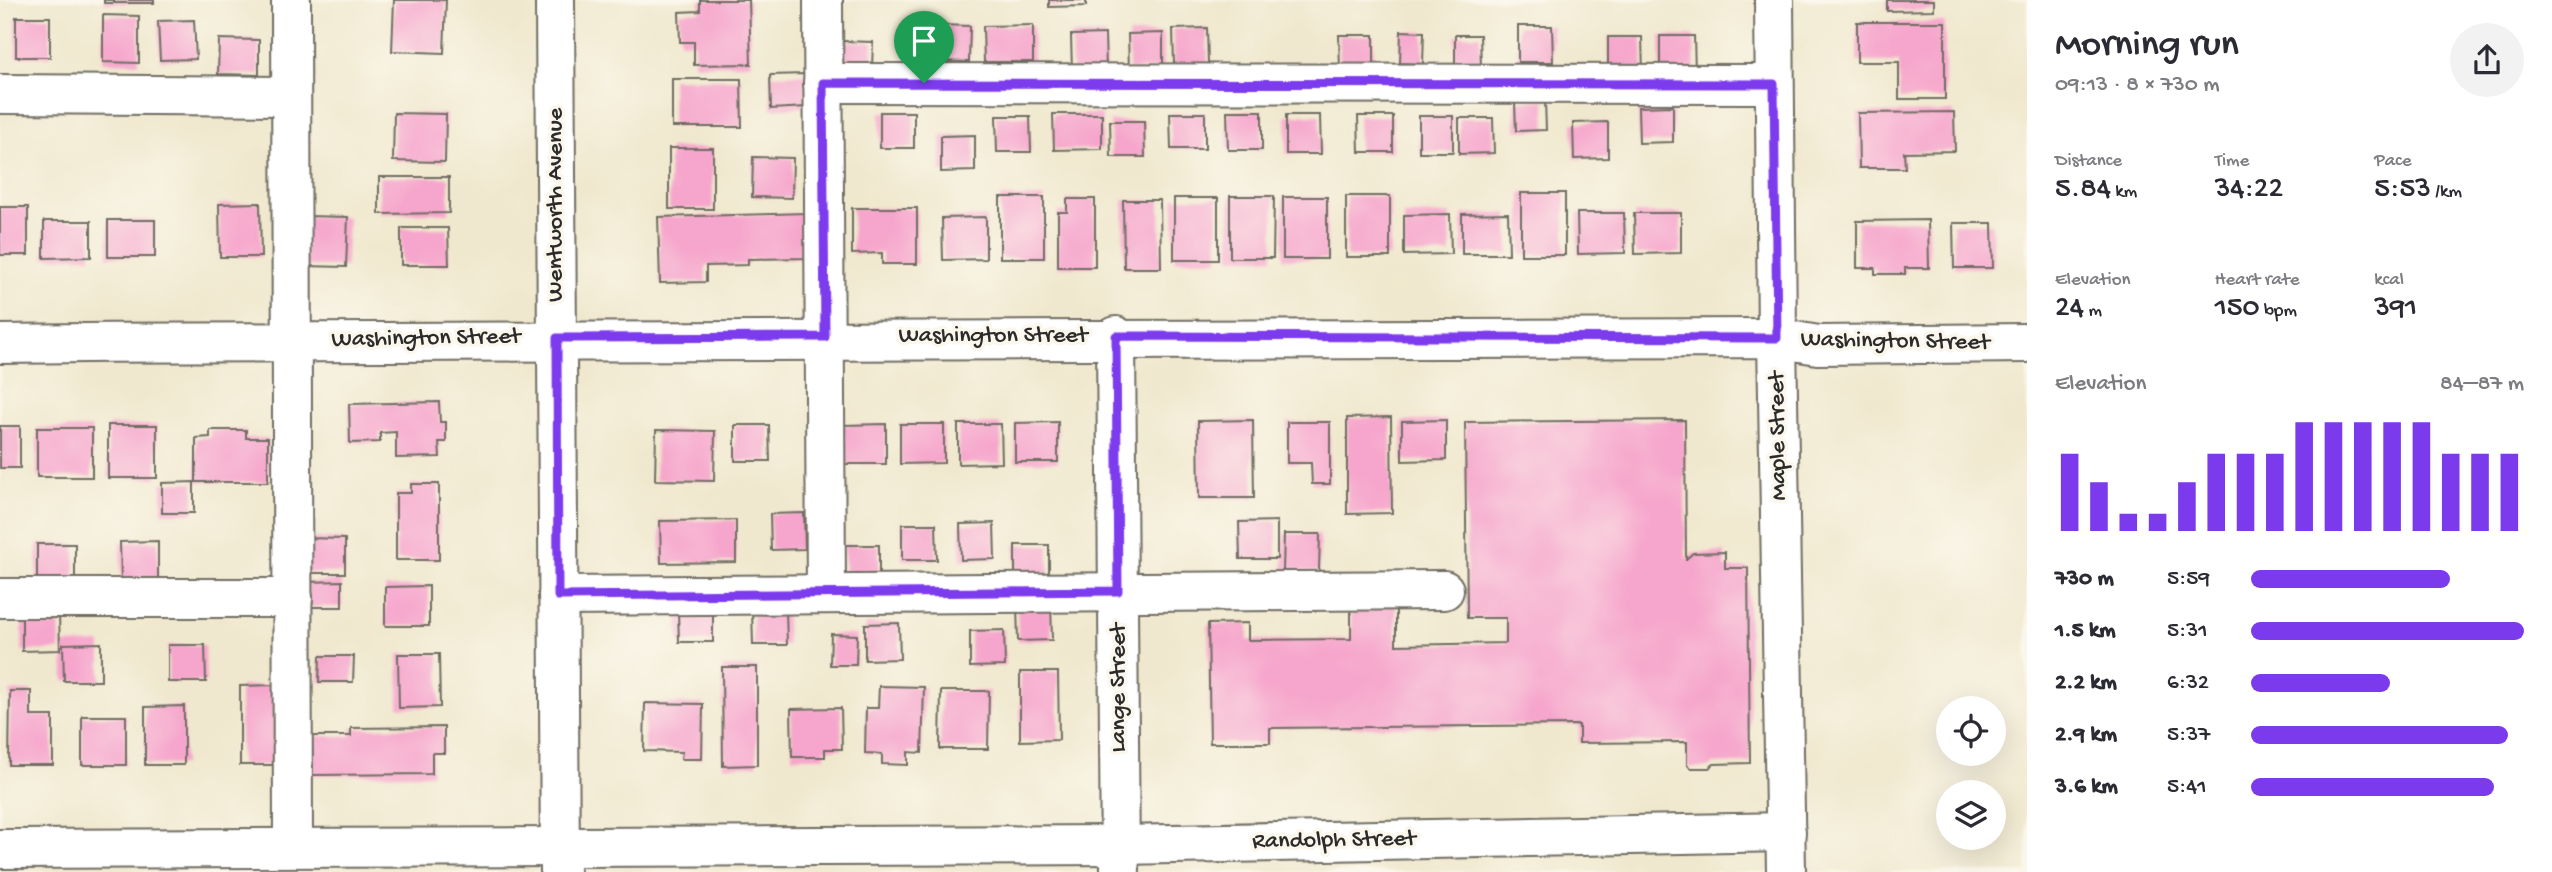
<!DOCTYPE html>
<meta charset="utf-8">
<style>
body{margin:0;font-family:"Gochi Hand",sans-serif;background:#f2f2f3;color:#2b2b33;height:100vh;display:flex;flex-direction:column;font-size:26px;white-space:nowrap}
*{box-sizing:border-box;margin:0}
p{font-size:23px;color:#7c7c81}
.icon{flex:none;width:38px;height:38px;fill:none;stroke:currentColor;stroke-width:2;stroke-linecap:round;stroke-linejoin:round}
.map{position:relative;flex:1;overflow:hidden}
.details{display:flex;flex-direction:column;background:#fff;width:525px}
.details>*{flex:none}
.buttons{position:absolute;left:1936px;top:696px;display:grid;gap:14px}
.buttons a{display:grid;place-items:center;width:70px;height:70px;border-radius:50%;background:#fff;box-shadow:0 7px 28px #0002;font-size:35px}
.pin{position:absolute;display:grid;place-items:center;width:60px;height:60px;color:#fff;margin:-72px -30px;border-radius:50% 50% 50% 0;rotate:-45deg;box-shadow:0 0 7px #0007}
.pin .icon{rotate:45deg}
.round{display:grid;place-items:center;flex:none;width:74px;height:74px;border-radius:37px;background:#f2f2f3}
.summary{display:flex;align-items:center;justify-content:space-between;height:119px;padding:0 28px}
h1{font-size:38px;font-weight:600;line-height:52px}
.stats{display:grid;grid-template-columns:repeat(3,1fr);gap:10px;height:119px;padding:7px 28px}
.stats div{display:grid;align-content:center}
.stats b{font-size:30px;font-weight:600}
.stats small{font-size:19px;font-weight:400}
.stats p{font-size:19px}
.chart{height:196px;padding:14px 28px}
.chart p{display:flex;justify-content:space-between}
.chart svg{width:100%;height:126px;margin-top:7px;stroke:#7c3aed;stroke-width:6}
ul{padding:0 28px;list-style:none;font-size:23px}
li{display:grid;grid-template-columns:112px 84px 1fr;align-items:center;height:52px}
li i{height:18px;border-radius:9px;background:#7c3aed}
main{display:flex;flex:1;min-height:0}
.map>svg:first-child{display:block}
</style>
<main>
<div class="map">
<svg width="2027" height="872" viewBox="0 0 2027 872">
<rect width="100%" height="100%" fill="#fbf7ec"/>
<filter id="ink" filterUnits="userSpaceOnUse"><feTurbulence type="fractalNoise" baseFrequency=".0143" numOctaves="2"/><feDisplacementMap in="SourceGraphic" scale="14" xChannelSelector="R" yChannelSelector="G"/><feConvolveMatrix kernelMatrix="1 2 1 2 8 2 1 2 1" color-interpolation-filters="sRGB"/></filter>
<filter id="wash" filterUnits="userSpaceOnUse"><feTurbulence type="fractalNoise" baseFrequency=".00686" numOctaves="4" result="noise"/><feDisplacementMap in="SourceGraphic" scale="28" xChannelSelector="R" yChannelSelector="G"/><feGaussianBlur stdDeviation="1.57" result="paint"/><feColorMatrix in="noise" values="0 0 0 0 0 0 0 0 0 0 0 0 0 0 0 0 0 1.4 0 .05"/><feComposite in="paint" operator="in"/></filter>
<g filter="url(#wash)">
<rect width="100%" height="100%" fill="#f0e8ce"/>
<g id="blocks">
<g fill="#f6a6cc">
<rect x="104" y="0" width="50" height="3"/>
<polygon points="394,0 446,0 444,53 392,51"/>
<polygon points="700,0 749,0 751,64 694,65 694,42 680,42 679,12 700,11"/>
<polygon points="1049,0 1086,0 1086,6 1049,7"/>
<polygon points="1887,0 1934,0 1934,10 1887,11"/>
<polygon points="103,15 139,16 139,63 103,62"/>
<rect x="16" y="17" width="34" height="40"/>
<polygon points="194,20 196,59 160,60 158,21"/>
<polygon points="1857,22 1945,22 1945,99 1899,99 1899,62 1857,62"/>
<polygon points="939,25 970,26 969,62 938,61"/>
<polygon points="1033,25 1033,62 984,62 983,26"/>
<polygon points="1518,26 1552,26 1553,62 1518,62"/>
<polygon points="1207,28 1208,64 1174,65 1173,29"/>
<polygon points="1401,31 1424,32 1423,64 1400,63"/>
<polygon points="1163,33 1163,69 1129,70 1128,34"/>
<polygon points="1105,34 1106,70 1072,71 1071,35"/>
<polygon points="1339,35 1374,35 1374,71 1340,71"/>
<polygon points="1455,35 1480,35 1481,67 1455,68"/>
<polygon points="1660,36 1694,36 1695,72 1660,72"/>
<polygon points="1608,37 1642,37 1643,73 1608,73"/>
<polygon points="219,39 259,40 259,75 218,74"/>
<polygon points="842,41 873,42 872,69 841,67"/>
<polygon points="806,74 807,107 771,109 770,75"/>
<polygon points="672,79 741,79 742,127 672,127"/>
<polygon points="1545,100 1546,130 1516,131 1515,101"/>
<polygon points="1673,106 1673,142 1639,143 1638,107"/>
<polygon points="1227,111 1262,111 1262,150 1228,150"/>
<rect x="880" y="112" width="34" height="36"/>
<polygon points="1954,112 1955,151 1904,152 1905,168 1859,168 1858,113"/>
<polygon points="394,113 446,114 445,162 393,161"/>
<polygon points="1170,113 1205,113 1205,149 1171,149"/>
<polygon points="1053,114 1102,114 1102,149 1054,150"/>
<polygon points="1286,115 1320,115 1321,154 1286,154"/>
<polygon points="996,116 1030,116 1031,152 997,152"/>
<polygon points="1358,116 1393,116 1393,152 1359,152"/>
<rect x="1419" y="116" width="34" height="36"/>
<polygon points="1459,118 1493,118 1494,153 1459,154"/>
<polygon points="1110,121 1144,121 1145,157 1111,157"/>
<polygon points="1608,122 1608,158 1574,159 1573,123"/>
<polygon points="975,135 975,171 941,172 941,136"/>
<rect x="669" y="148" width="44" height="61"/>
<polygon points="753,157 793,158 792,198 752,197"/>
<polygon points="379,177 449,177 449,213 379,214"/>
<rect x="1521" y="193" width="44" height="62"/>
<polygon points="1230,196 1274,196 1273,258 1230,258"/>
<rect x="1346" y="196" width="44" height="61"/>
<rect x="1000" y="197" width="44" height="61"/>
<rect x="1283" y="197" width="44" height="62"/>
<rect x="1174" y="198" width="44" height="62"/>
<polygon points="1067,199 1095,199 1095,267 1058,267 1058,212 1067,212"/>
<polygon points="1123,200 1160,200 1161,268 1124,268"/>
<polygon points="260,203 261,257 220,257 219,204"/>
<rect x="0" y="207" width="28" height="48"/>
<polygon points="852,208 917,208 917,264 882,264 882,253 852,254"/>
<polygon points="807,213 808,258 748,259 748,265 706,266 706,282 660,283 658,217"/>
<polygon points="1508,213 1509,254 1462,254 1462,214"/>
<polygon points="1577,213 1624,213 1625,253 1578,254"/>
<polygon points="1634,213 1681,213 1681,253 1635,254"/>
<polygon points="1450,214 1451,254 1404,255 1404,215"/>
<polygon points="307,216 348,217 346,267 305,266"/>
<polygon points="986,217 986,259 943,260 942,218"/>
<rect x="108" y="220" width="47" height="37"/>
<polygon points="1928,220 1929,268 1905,268 1905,274 1875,274 1875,268 1857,268 1857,221"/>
<polygon points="44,221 91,221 91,257 44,258"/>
<polygon points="1953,223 1992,223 1993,268 1954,268"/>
<polygon points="401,228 448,228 449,265 401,265"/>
<polygon points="439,402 440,422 446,422 446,442 439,442 440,457 396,458 396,432 380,433 380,442 350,443 349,404"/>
<polygon points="1391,417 1392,513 1347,514 1347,418"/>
<polygon points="1253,420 1254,498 1199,498 1198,421"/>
<polygon points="1446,420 1446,460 1402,461 1402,421"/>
<polygon points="1685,420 1686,559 1693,553 1725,552 1725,568 1748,568 1750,763 1714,764 1709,768 1690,768 1687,764 1687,742 1579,743 1579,725 1270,728 1270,743 1210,743 1208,624 1248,623 1248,640 1351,639 1351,605 1396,605 1396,645 1506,643 1506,618 1467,618 1465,422"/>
<polygon points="1058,422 1058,462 1015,462 1015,423"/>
<polygon points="1287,422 1330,422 1330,484 1312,484 1311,463 1287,463"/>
<polygon points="886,424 886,464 842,464 842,425"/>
<polygon points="900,424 944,424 944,463 900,464"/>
<polygon points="958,424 1001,424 1002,463 958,464"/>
<rect x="108" y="425" width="49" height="53"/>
<polygon points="735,425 769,425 770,461 735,461"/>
<rect x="0" y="426" width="20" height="42"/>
<rect x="37" y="428" width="55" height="49"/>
<polygon points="210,430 246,430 246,438 268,438 268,482 196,482 196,438 210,437"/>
<polygon points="656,430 715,431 714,481 655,480"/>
<polygon points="194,482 194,513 162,513 162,483"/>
<polygon points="411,484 439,484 439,560 396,560 396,493 411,493"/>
<polygon points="804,513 805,549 771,550 770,514"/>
<polygon points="736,520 736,562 661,563 660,521"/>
<polygon points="1277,521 1277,559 1240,559 1239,522"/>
<polygon points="994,523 995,559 961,560 960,524"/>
<polygon points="902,524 936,524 937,560 902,560"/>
<polygon points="1284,534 1320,534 1319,571 1283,571"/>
<polygon points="306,538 345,539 345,573 306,573"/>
<polygon points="158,541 158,579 121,579 120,542"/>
<polygon points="37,544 75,544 75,581 37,582"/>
<polygon points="844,545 879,545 879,581 845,581"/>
<rect x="1015" y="545" width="34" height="28"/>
<polygon points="342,581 342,607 307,607 307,582"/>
<polygon points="429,586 429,626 385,626 385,587"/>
<polygon points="1051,604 1052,640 1018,641 1017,605"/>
<polygon points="752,609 786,609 787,645 753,645"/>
<polygon points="678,611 713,611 713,642 679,642"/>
<polygon points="22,613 59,613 60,650 22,651"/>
<polygon points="899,623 900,659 865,660 865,624"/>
<polygon points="1004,630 1005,666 970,667 970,631"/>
<polygon points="831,634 857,635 856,665 830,665"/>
<polygon points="101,643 101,681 64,681 63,644"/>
<polygon points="168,645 205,645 206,682 168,682"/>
<polygon points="398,654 439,654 440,707 399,708"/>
<polygon points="320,656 354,656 353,682 319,682"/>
<polygon points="722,667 757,667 757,765 723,766"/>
<polygon points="1020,672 1058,672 1059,740 1020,741"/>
<polygon points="276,685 276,765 240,765 240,686"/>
<polygon points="879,686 924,687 922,753 908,752 908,765 882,764 882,754 865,753 866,708 878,708"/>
<polygon points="10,691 31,691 31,716 53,716 53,765 9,765"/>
<polygon points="941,691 989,691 988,749 940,749"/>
<polygon points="645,703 703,704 702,759 681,759 682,752 644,751"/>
<polygon points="184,706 184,765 145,765 145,707"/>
<polygon points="841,708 842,749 825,749 825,757 792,757 791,709"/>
<rect x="82" y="716" width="44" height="49"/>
<polygon points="444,727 444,753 432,753 432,774 313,775 312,736 351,736 351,728"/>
</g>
</g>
</g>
<g filter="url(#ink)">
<use href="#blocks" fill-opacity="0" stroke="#706d64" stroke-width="2"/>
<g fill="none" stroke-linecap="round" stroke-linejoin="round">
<g stroke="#706d64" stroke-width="42">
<g id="minor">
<polyline points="291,0 293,847"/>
<polyline points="555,0 560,872"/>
<polyline points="823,0 826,594"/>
<polyline points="1774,0 1777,338 1786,872"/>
<polyline points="823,83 1774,84"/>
<polyline points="0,94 291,96"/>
<polyline points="1116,336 1120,870"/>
<path d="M 0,344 C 592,337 1184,336 1777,338 L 1818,345 L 2027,343"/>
<polyline points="558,596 1444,590"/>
<polyline points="0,598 293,598"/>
<polyline points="0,849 1120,845 1786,832"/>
</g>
</g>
<use href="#minor" stroke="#fff" stroke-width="38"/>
</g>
</g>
<g fill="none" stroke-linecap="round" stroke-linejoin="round" filter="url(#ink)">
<g stroke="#fff" stroke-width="14">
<polygon id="route" points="823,83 1774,84 1777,338 1116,336 1118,591 558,596 557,338 825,337"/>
</g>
<use href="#route" stroke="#7c3aed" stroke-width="9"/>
</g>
<g text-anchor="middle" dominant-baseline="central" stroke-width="7" stroke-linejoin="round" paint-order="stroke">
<g font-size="24" fill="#2b2b2b" stroke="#fbf7ec">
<text transform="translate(556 205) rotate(-90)">Wentworth Avenue</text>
<text x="993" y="336">Washington Street</text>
<text transform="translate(426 339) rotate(-1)">Washington Street</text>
<text transform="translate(1895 342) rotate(1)">Washington Street</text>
<text transform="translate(1779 436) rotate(-91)">Maple Street</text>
<text transform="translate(1119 688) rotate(-90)">Lange Street</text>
<text transform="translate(1334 841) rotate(-1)">Randolph Street</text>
</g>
</g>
</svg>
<div class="buttons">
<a><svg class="icon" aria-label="locate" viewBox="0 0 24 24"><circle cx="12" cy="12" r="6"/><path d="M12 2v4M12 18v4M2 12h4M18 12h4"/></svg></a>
<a><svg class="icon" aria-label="layers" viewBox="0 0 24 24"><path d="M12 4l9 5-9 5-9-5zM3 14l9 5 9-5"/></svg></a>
</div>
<div class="pin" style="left:924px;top:83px;background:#1e9e55"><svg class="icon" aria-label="arrive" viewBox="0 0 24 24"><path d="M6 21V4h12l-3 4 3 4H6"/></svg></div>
</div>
<section class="details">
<div class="summary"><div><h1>Morning run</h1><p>09:13 · 8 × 730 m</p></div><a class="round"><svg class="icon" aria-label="share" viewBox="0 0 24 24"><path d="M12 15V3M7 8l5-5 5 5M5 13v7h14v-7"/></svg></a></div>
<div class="stats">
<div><p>Distance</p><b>5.84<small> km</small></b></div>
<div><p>Time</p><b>34:22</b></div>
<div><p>Pace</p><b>5:53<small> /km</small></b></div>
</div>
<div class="stats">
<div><p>Elevation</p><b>24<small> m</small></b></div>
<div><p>Heart rate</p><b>150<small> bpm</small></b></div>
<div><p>kcal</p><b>391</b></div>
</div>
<div class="chart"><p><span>Elevation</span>84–87 m</p>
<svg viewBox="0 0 160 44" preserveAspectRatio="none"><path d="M5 44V17M15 44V27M25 44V38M35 44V38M45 44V27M55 44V17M65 44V17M75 44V17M85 44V6M95 44V6M105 44V6M115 44V6M125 44V6M135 44V17M145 44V17M155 44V17"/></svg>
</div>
<ul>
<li><b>730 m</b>5:59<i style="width:73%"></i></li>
<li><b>1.5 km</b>5:31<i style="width:100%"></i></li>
<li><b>2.2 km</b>6:32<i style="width:51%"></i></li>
<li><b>2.9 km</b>5:37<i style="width:94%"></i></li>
<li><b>3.6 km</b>5:41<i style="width:89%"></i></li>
</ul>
</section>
</main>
